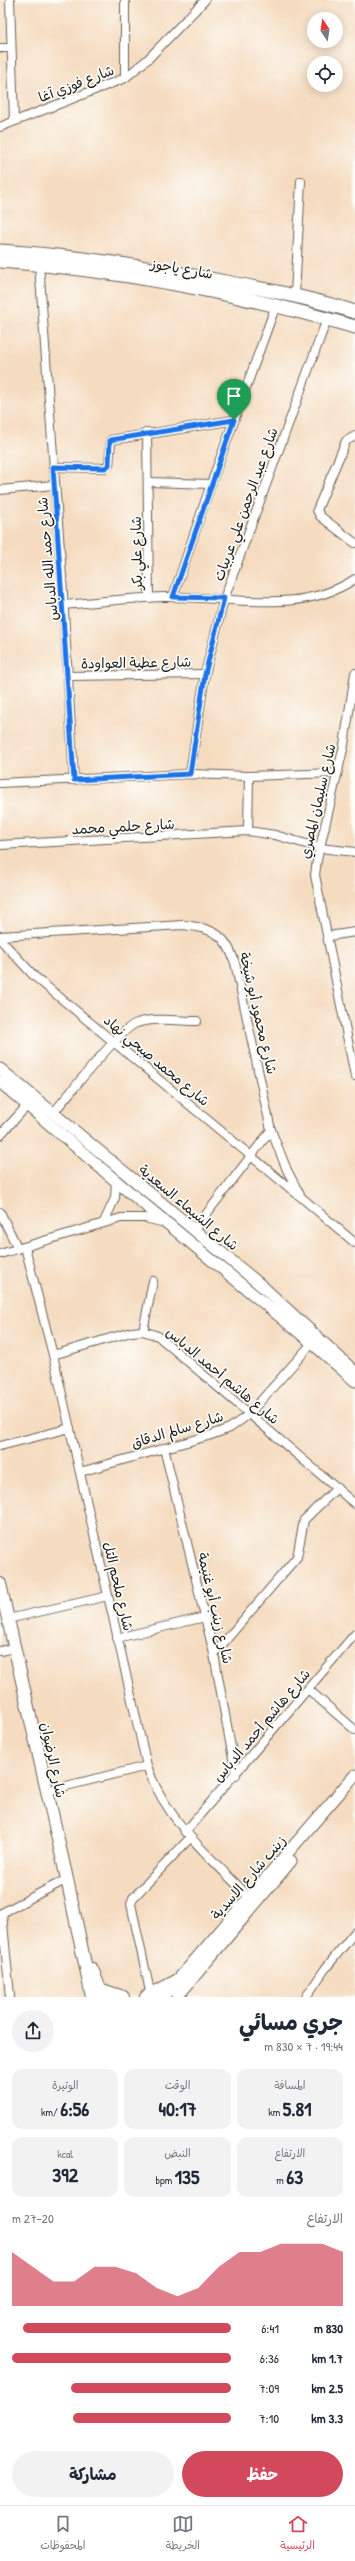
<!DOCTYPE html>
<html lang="ar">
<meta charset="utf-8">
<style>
body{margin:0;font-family:"Patrick Hand","Playpen Sans Arabic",sans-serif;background:#f2f2f3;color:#1f2937;direction:rtl;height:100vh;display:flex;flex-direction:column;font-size:15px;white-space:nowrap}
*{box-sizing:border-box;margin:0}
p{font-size:13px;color:#747a83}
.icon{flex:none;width:22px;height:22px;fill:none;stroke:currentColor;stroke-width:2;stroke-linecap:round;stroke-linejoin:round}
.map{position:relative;height:1997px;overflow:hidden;direction:ltr}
.panel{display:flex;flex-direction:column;background:#fff;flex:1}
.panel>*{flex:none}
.needle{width:26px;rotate:347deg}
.buttons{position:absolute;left:307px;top:12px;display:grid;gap:8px}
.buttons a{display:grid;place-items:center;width:36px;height:36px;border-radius:50%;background:#fff;box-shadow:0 2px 10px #0003;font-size:20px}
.pin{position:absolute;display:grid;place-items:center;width:34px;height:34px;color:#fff;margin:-41px -17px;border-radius:50% 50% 50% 0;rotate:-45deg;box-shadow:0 0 4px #0007}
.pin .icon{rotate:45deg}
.round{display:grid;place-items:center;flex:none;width:42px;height:42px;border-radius:21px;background:#f2f2f3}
.summary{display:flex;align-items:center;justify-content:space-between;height:68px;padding:0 12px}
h1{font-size:22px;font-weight:700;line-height:30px}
.metrics{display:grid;grid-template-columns:repeat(3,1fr);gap:6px;height:68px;padding:4px 12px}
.metrics div{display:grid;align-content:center;border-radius:10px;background:#f2f2f3;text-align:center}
.metrics b{font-size:20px;font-weight:700}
.metrics small{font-size:11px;font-weight:400}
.metrics p{font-size:11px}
.chart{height:112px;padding:8px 12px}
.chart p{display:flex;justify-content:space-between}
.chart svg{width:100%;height:72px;margin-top:4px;fill:#d1495b;opacity:.7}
.primary-button{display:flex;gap:8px;margin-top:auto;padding:8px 12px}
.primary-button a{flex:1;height:46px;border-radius:24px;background:#d1495b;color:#fff;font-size:16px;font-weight:700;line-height:46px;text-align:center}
.primary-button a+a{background:#f2f2f3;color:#1f2937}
ul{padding:0 12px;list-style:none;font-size:13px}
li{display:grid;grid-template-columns:64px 48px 1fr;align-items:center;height:30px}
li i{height:10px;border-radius:5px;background:#d1495b}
.tab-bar{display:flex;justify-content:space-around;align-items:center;height:56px;border-top:1px solid #e0e1e3;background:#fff;font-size:11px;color:#747a83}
.tab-bar a{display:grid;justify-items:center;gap:2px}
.tab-bar .on{color:#d1495b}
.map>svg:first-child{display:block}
</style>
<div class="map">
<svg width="355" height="1997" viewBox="0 0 355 1997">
<rect width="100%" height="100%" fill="#fdfcf7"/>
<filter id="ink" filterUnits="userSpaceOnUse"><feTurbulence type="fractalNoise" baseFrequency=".025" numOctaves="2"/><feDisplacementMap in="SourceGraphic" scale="8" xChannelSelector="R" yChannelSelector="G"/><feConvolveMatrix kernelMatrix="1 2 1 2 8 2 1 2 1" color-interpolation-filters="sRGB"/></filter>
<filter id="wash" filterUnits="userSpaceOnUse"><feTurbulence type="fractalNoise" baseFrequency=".012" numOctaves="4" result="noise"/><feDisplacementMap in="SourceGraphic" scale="16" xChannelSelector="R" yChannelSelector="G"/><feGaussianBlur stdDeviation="0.9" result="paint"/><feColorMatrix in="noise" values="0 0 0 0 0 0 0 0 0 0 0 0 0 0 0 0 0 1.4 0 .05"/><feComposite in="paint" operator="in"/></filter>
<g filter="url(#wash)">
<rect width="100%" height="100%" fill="#f5dcc0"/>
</g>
<g filter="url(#ink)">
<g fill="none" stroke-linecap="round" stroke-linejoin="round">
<g stroke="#685f55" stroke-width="10">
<g id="minor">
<polyline points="10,0 14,121"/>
<polyline points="0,48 11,48"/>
<polyline points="125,78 125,0"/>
<polyline points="0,127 125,78 148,59 205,0"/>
<polyline points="39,264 62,577 74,780"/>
<polyline points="295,295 301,181"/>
<polyline points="147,432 149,598"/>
<polyline points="355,436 346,441 317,510 320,516 355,543"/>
<polyline points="53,467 105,468 109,465 111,440 234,420"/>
<polyline points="148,482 211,484"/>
<polyline points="0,490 54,485"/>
<polyline points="173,597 211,484 276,305"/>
<path d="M 64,605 C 97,602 131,598 164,597 C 228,595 297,617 355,579"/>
<polyline points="355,673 344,745 317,860 315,875 355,1076"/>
<polyline points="68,676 205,674"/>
<polyline points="190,774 205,674 224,599 327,319"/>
<polyline points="0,783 190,774 249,776 337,773"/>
<polyline points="248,831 249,776"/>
<polyline points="0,845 248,831 275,835 320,848 355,852"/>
<path d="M 0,936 L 183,925 C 213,928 226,934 235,963 L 271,1130 L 287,1170 L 301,1197 L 355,1243"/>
<polyline points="329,936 355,932"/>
<polyline points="0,939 34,976 298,1195"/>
<path d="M 54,1112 C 69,1095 121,1027 137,1023 C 155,1017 179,1021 197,1021"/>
<polyline points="0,1135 27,1106"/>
<polyline points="0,1212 18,1249"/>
<polyline points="104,1222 115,1198 116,1181"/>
<polyline points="194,1230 271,1130"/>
<path d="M 25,1247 L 53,1355 L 147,1766 C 166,1821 210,1857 250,1898"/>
<polyline points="0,1254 121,1218 145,1218 165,1223"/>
<polyline points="143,1331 153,1281"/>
<polyline points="53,1355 131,1332 143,1331 158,1336 355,1504"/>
<polyline points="0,1446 70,1428"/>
<polyline points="164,1448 214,1654 236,1775"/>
<polyline points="80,1472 208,1436 230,1428 248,1415 315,1340"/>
<polyline points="8,1619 108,1596"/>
<polyline points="117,1638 205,1617"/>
<polyline points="0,1651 14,1648"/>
<polyline points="214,1654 297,1557 304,1520 337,1488"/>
<polyline points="308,1689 355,1730"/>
<polyline points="46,1791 147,1766"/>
<polyline points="185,1832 355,1634"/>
<polyline points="2,1913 10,1997"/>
<polyline points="0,1914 67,1879"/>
<polyline points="151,1996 131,1904 133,1898 190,1838"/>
<polyline points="306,1997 325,1969 355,1932"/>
</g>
</g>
<g stroke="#685f55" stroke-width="13">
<g id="tertiary">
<polyline points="0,1069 263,1287 355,1372"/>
<polyline points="0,1082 116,1181 312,1343 355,1381"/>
<polyline points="163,1997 355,1775"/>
<polyline points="177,1997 291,1861"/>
</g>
</g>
<g stroke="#685f55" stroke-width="14">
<g id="secondary">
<polyline points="0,1584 67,1879 92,1997"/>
<polyline points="92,1969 103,1997"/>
<polyline points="99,1989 123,1997"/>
<polyline points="146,1997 180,1979"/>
</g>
</g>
<g stroke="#685f55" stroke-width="15">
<g id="primary">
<path d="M 0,251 C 79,256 154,268 231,283 C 273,291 314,299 355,312"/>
<path d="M 0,261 C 121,270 238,293 355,327"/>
</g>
</g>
<use href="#minor" stroke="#fff" stroke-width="8"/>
<use href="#tertiary" stroke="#fff" stroke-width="11"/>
<use href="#secondary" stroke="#fff" stroke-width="12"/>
<use href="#primary" stroke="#fff" stroke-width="13"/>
</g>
</g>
<g fill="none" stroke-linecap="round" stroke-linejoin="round" filter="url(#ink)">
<g stroke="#fff" stroke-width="8">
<polygon id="route" points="234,420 173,597 224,598 205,674 190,774 74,780 53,467 105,468 109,465 110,440"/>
</g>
<use href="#route" stroke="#1a73e8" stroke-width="5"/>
</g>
<g text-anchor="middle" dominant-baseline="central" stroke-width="3.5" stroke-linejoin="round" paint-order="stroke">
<g font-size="14" fill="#1c1c1c" stroke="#fdfcf7">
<text transform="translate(76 83) rotate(-21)">شارع فوزي آغا</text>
<text transform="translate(182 268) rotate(10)">شارع ياجوز</text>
<text transform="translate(245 504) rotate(-70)">شارع عبد الرحمن علي عربيات</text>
<text transform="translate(136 553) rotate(-91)">شارع علي بكر</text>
<text transform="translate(47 559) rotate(-95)">شارع حمد الله الدباس</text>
<text transform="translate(136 662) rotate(-1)">شارع عطية العواودة</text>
<text transform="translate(317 801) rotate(-77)">شارع سليمان المصري</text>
<text transform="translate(123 826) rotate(-3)">شارع حلمي محمد</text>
<text transform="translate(259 1013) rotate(77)">شارع محمود أبو شيخة</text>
<text transform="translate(157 1060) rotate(40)">شارع محمد صبحي نهاد</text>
<text transform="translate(189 1207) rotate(40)">شارع الشيماء السعدية</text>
<text transform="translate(223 1375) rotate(40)">شارع هاشم أحمد الدباس</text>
<text transform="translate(177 1429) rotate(-17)">شارع سالم الدقاق</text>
<text transform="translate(119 1586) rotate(77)">شارع ملحم التل</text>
<text transform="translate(216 1608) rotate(77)">شارع زينب أبو غنيمة</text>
<text transform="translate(261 1725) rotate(-50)">شارع هاشم أحمد الدباس</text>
<text transform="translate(54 1760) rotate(78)">شارع الرضوان</text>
<text transform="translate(248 1877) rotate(-49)">زينب شارع الاسدية</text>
</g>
</g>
</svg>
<div class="buttons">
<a><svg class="needle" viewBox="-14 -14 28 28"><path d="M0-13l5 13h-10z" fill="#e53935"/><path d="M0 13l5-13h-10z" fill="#747a83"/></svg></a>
<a><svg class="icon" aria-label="locate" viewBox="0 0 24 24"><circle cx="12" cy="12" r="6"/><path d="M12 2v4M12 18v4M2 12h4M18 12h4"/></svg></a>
</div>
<div class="pin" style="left:234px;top:420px;background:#1e9e55"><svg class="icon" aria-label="arrive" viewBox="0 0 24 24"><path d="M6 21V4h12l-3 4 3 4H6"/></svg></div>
</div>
<section class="panel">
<div class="summary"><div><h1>جري مسائي</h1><p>19:44 · 7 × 830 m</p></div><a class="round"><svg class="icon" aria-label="share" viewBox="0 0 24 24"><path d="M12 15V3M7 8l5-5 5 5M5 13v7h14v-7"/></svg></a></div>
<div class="metrics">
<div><p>المسافة</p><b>5.81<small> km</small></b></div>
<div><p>الوقت</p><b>40:17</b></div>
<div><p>الوتيرة</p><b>6:56<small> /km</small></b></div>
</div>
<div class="metrics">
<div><p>الارتفاع</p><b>63<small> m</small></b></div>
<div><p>النبض</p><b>135<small> bpm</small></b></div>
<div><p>kcal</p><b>392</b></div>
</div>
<div class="chart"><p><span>الارتفاع</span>20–27 m</p>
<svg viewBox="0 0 160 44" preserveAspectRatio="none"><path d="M0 44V11L10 20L20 29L30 29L40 20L50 20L60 24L70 33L80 38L90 33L100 20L110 11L120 11L130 6L140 6L150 6L160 11V44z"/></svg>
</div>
<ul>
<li><b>830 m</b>6:41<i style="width:95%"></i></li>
<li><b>1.7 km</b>6:36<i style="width:100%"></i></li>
<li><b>2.5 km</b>7:09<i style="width:73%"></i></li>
<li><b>3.3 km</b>7:10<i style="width:72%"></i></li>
</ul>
<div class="primary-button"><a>حفظ</a><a>مشاركة</a></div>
</section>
<nav class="tab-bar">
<a class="on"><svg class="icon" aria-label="home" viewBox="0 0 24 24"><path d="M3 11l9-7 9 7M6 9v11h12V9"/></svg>الرئيسية</a>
<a><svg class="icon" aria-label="map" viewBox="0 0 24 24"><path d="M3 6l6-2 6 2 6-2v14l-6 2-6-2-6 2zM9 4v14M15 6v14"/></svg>الخريطة</a>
<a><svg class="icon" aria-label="saved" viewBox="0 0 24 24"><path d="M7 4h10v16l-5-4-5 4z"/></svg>المحفوظات</a>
</nav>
